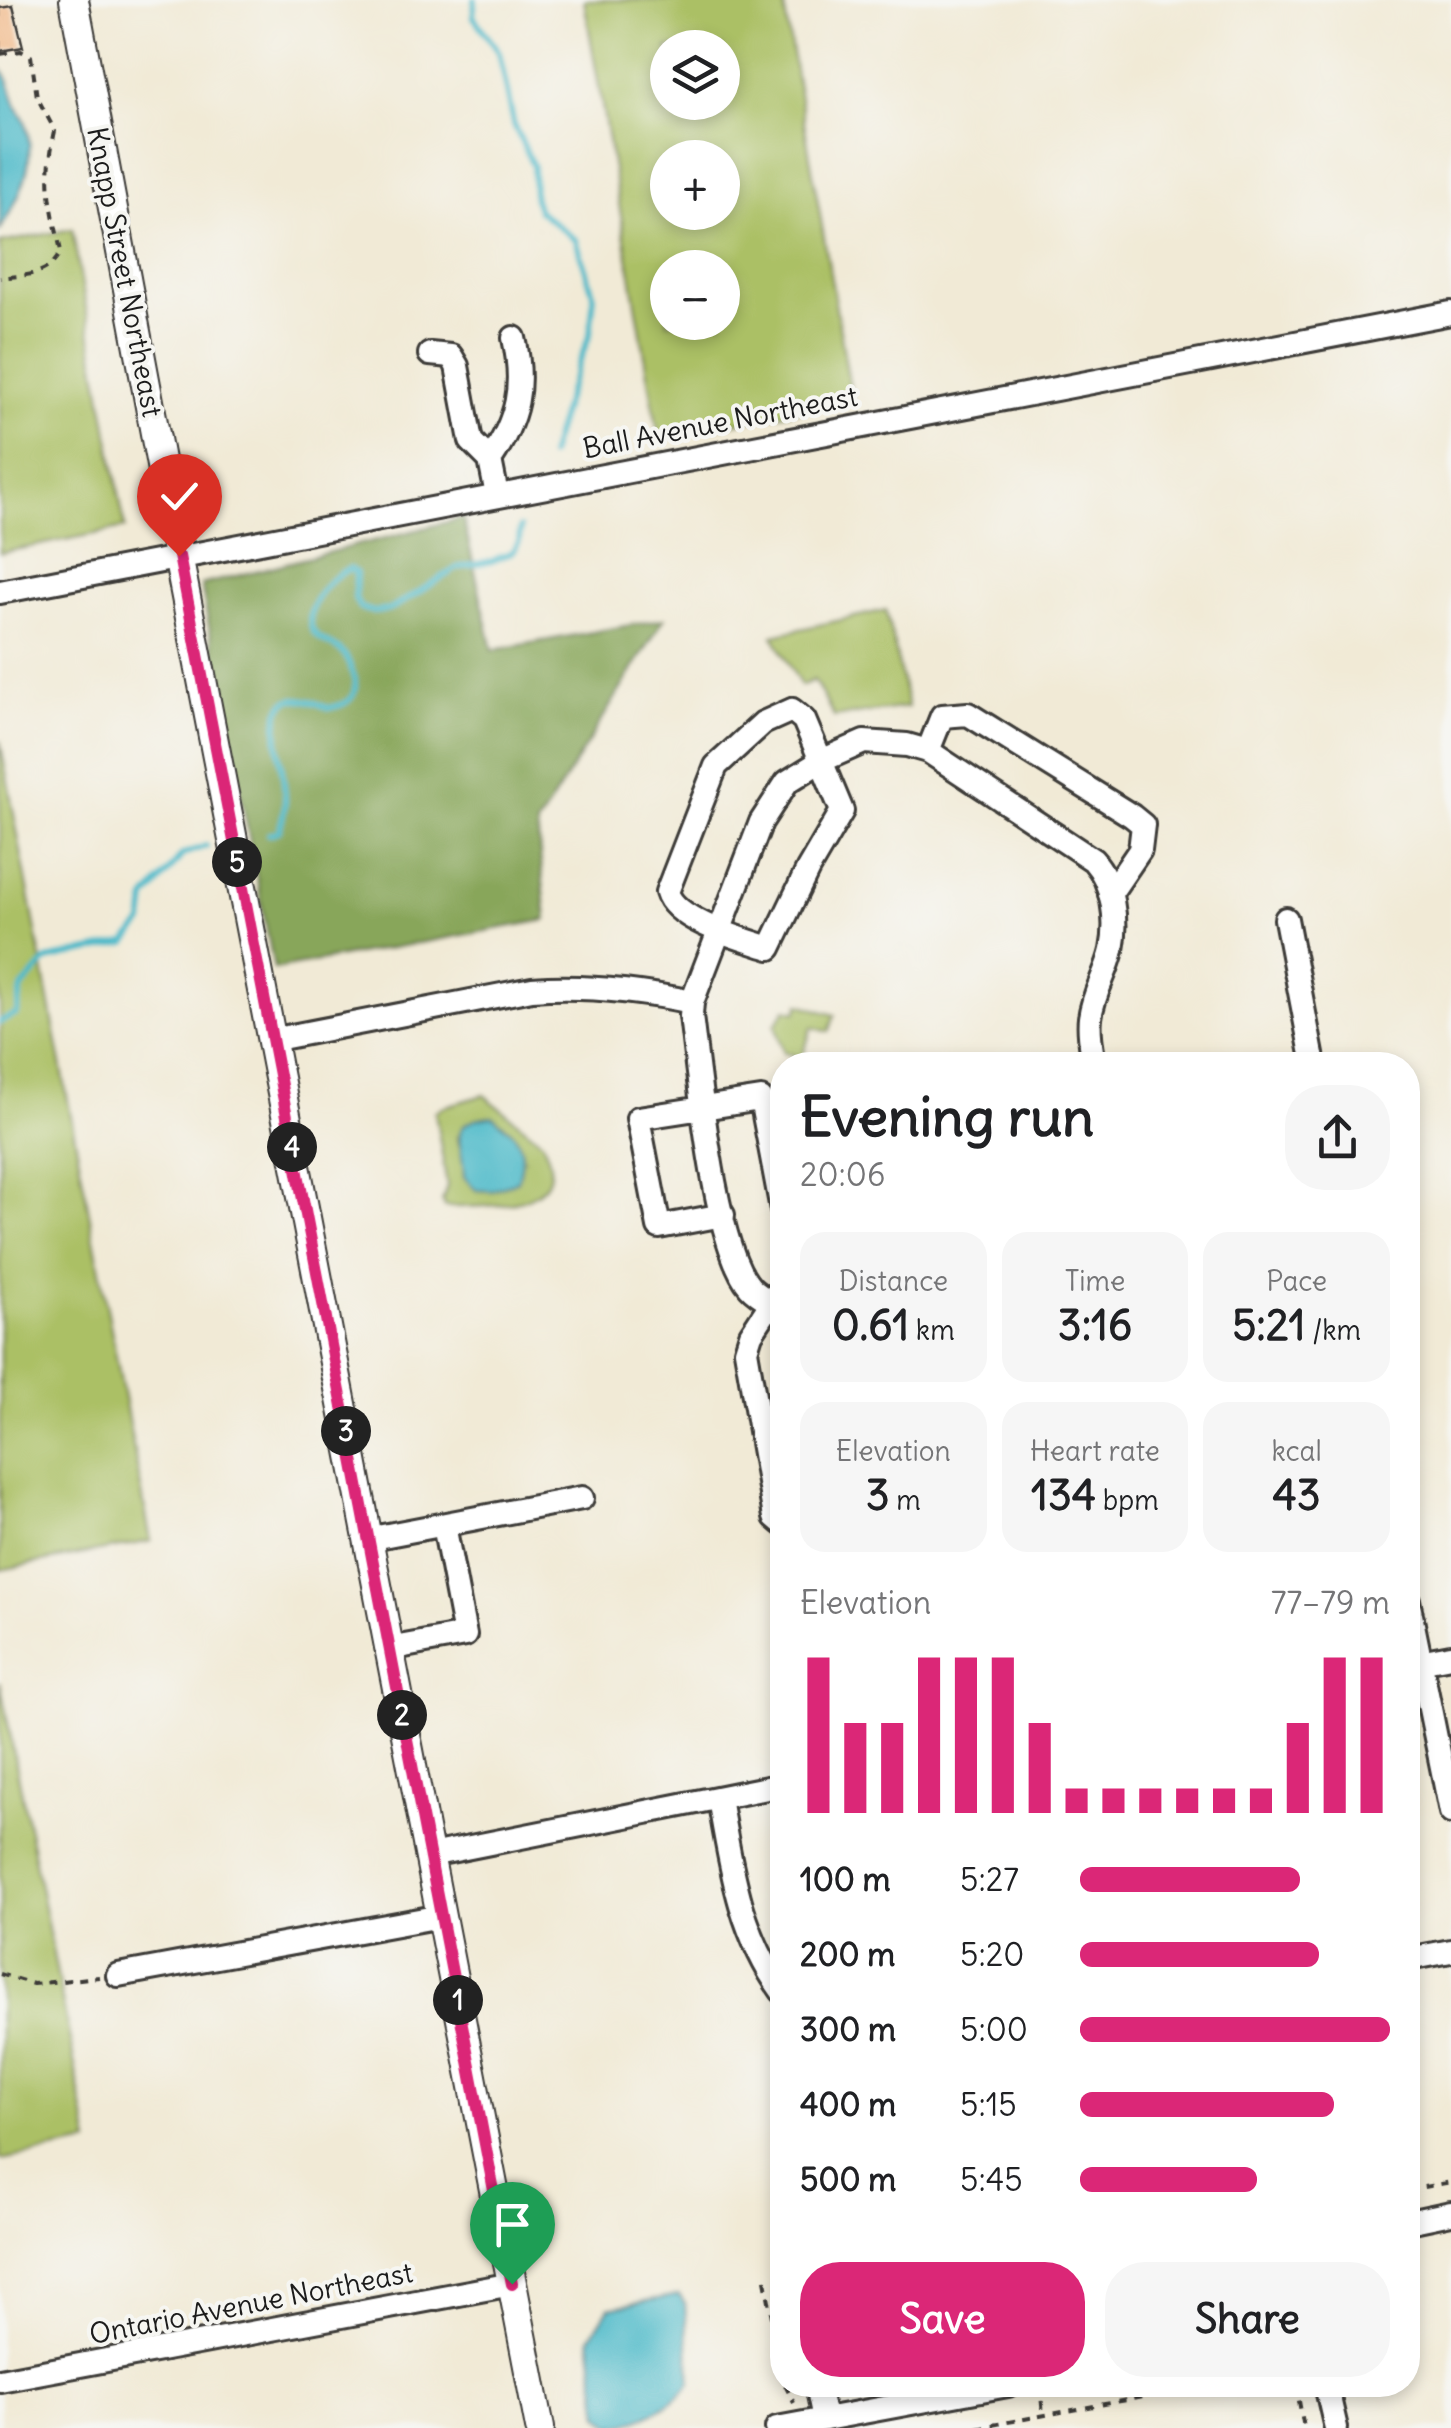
<!DOCTYPE html>
<meta charset="utf-8">
<style>
body{margin:0;font-family:Delius,sans-serif;background:#f6f6f6;color:#202124;height:100vh;display:flex;flex-direction:column;font-size:38px;white-space:nowrap}
*{box-sizing:border-box;margin:0}
p{font-size:32px;color:#757577}
.icon{flex:none;width:55px;height:55px;fill:none;stroke:currentColor;stroke-width:2;stroke-linecap:round;stroke-linejoin:round}
.map{position:relative;flex:1;overflow:hidden}
.sheet{position:absolute;left:770px;top:1052px;width:650px;height:1345px;display:flex;flex-direction:column;background:#fff;border-radius:40px;box-shadow:0 5px 15px #0003}
.sheet>*{flex:none}
.tools{position:absolute;left:650px;top:30px;display:grid;gap:20px}
.tools a{display:grid;place-items:center;width:90px;height:90px;border-radius:50%;background:#fff;box-shadow:0 5px 15px #0003;font-size:50px}
.pin{position:absolute;display:grid;place-items:center;width:85px;height:85px;color:#fff;margin:-102px -42px;border-radius:50% 50% 50% 0;rotate:-45deg;box-shadow:0 0 10px #0007}
.pin .icon{rotate:45deg}
.km{position:absolute;width:50px;height:50px;margin:-25px;border-radius:50%;background:#222;color:#fff;font-size:28px;line-height:50px;text-align:center}
.round{display:grid;place-items:center;flex:none;width:105px;height:105px;border-radius:40px;background:#f6f6f6}
.overview{display:flex;align-items:center;justify-content:space-between;height:170px;padding:0 30px}
h1{font-size:55px;font-weight:700;line-height:75px}
.stats{display:grid;grid-template-columns:repeat(3,1fr);gap:15px;height:170px;padding:10px 30px}
.stats div{display:grid;align-content:center;border-radius:25px;background:#f6f6f6;text-align:center}
.stats b{font-size:42px;font-weight:700}
.stats small{font-size:28px;font-weight:400}
.stats p{font-size:28px}
.chart{height:280px;padding:20px 30px}
.chart p{display:flex;justify-content:space-between}
.chart svg{width:100%;height:180px;margin-top:10px;stroke:#db2777;stroke-width:6}
.cta{display:flex;gap:20px;margin-top:auto;padding:20px 30px}
.cta a{flex:1;height:115px;border-radius:40px;background:#db2777;color:#fff;font-size:40px;font-weight:700;line-height:115px;text-align:center}
.cta a+a{background:#f6f6f6;color:#202124}
ul{padding:0 30px;list-style:none;font-size:32px}
li{display:grid;grid-template-columns:160px 120px 1fr;align-items:center;height:75px}
li i{height:25px;border-radius:12px;background:#db2777}
.map>svg:first-child{display:block}
</style>
<div class="map">
<svg width="1451" height="2428" viewBox="0 0 1451 2428">
<rect width="100%" height="100%" fill="#f6f6f2"/>
<filter id="ink" filterUnits="userSpaceOnUse"><feTurbulence type="fractalNoise" baseFrequency=".01" numOctaves="2"/><feDisplacementMap in="SourceGraphic" scale="20" xChannelSelector="R" yChannelSelector="G"/><feConvolveMatrix kernelMatrix="1 2 1 2 8 2 1 2 1" color-interpolation-filters="sRGB"/></filter>
<filter id="wash" filterUnits="userSpaceOnUse"><feTurbulence type="fractalNoise" baseFrequency=".0048" numOctaves="4" result="noise"/><feDisplacementMap in="SourceGraphic" scale="40" xChannelSelector="R" yChannelSelector="G"/><feGaussianBlur stdDeviation="2.25" result="paint"/><feColorMatrix in="noise" values="0 0 0 0 0 0 0 0 0 0 0 0 0 0 0 0 0 1.4 0 .05"/><feComposite in="paint" operator="in"/></filter>
<g filter="url(#wash)">
<rect width="100%" height="100%" fill="#f1ead6"/>
<g fill="#abc065" stroke="#646e40" stroke-width="2.5" fill-rule="evenodd">
<path d="M 584,0 L 783,0 L 852,400 L 659,438 ZM 668,48 L 722,48 L 722,102 L 668,102 ZM 668,158 L 722,158 L 722,212 L 668,212 ZM 668,268 L 722,268 L 722,322 L 668,322 Z"/>
<polygon points="72,229 125,528 0,553 0,243"/>
<polygon points="886,610 908,707 834,717 814,680 801,686 773,635"/>
<polygon points="0,740 151,1541 0,1570"/>
<polygon points="800,1004 835,1015 829,1032 812,1027 802,1058 784,1052 775,1025 786,1009 797,1012"/>
<path d="M 484,1095 L 541,1140 C 580,1209 487,1207 445,1207 L 442,1201 L 447,1186 L 435,1112 L 442,1107 ZM 457,1137 L 524,1159 L 464,1177 L 464,1159 Z"/>
<polygon points="0,1682 90,2143 0,2160"/>
</g>
<polygon fill="#88a65a" stroke="#52613b" stroke-width="2.5" points="463,518 493,650 664,619 537,825 547,920 274,969 201,585"/>
<g fill="#4ebac9" stroke="#356b72" stroke-width="2.5">
<path d="M 0,67 C 11,79 10,89 15,103 C 18,111 24,116 26,124 C 37,164 20,197 0,230 Z"/>
<path d="M 492,1116 C 520,1136 528,1146 518,1180 L 492,1191 L 476,1190 L 464,1177 C 464,1144 443,1121 492,1116 Z"/>
<path d="M 679,2295 L 685,2304 L 691,2383 C 674,2406 641,2421 613,2426 L 600,2415 L 590,2338 L 609,2308 Z"/>
</g>
<g fill="none" stroke-linecap="round" stroke-linejoin="round">
<g stroke="#4ebac9" stroke-width="6">
<polyline points="475,0 473,16 499,52 514,125 533,166 534,199 538,210 576,240 594,296 590,334 568,392 549,456"/>
<path d="M 269,834 L 279,831 C 282,821 285,810 285,799 C 286,761 249,670 328,708 C 350,705 361,694 352,672 C 349,664 349,659 342,652 C 335,645 322,642 316,635 C 297,614 329,574 350,569 L 356,573 L 355,599 L 360,608 L 374,612 L 390,610 L 457,568 L 492,561 L 514,551 L 519,542 L 520,528"/>
<polyline points="0,1022 17,1014 22,988 47,960 126,943 143,923 146,899 183,854 206,846"/>
</g>
</g>
<g id="blocks">
<polygon fill="#f1b582" points="13,6 23,47 0,51 0,8"/>
</g>
</g>
<g filter="url(#ink)">
<use href="#blocks" fill-opacity="0" stroke="#3c3b38" stroke-width="2.5"/>
<g fill="none" stroke-linecap="round" stroke-linejoin="round">
<g stroke="#3c3b38" stroke-width="28">
<g id="minor">
<polyline points="430,354 451,356 457,366 471,441 490,460 497,495"/>
<path d="M 490,460 C 518,419 525,386 514,338"/>
<polyline points="0,592 1451,313"/>
<path d="M 792,710 L 804,720 L 842,811 L 808,869 L 770,948 C 743,939 675,921 667,892 L 716,766 L 763,723 Z"/>
<polyline points="928,751 942,716 968,714 1132,816 1143,825 1140,850 1110,894"/>
<polyline points="1286,919 1314,1065"/>
<path d="M 271,1040 L 532,989 C 587,985 638,991 692,1002"/>
<polyline points="723,1215 659,1227 638,1118 761,1099 782,1210"/>
<polyline points="772,1302 751,1334 746,1350 775,1517 782,1523"/>
<path d="M 782,1309 C 773,1303 758,1296 750,1287 C 714,1246 699,1076 691,1016 L 692,1002 L 761,822 L 787,782 L 821,761 L 864,742 L 907,745 L 928,751 L 1093,860 C 1113,882 1118,920 1112,950 C 1107,973 1093,993 1090,1018 C 1088,1034 1092,1049 1094,1065"/>
<polyline points="367,1539 582,1498"/>
<polyline points="1408,1600 1451,1812"/>
<polyline points="388,1649 465,1635 444,1525"/>
<polyline points="1408,1664 1451,1656"/>
<path d="M 719,1798 C 731,1867 740,1933 782,1991"/>
<polyline points="430,1855 782,1785"/>
<polyline points="1408,1959 1451,1951"/>
<polyline points="118,1975 441,1916"/>
<polyline points="1408,2222 1451,2213"/>
<polyline points="0,2380 512,2284"/>
<polyline points="817,2385 824,2419"/>
<polyline points="1326,2385 1336,2428"/>
<polyline points="777,2428 1008,2385"/>
</g>
</g>
<g stroke="#3c3b38" stroke-width="32">
<polyline id="major" points="74,0 174,535 540,2428"/>
</g>
<g stroke="#3c3b38" stroke-width="4" stroke-dasharray="8 8" stroke-linecap="butt">
<path d="M 0,54 L 21,51 L 31,56 L 37,97 L 55,131 C 44,180 50,202 61,251 C 49,277 24,275 0,278"/>
<polyline points="0,1974 33,1984 99,1977"/>
<polyline points="1408,2190 1451,2182"/>
<polyline points="765,2280 782,2370"/>
<polyline points="785,2385 794,2403"/>
<polyline points="1040,2385 1043,2415"/>
<polyline points="1296,2385 1304,2428"/>
<polyline points="976,2428 1207,2385"/>
</g>
<use href="#minor" stroke="#fff" stroke-width="22"/>
<use href="#major" stroke="#fff" stroke-width="28"/>
</g>
</g>
<g fill="none" stroke-linecap="round" stroke-linejoin="round" filter="url(#ink)">
<g stroke="#fff" stroke-width="20">
<polyline id="route" points="179,556 512,2284"/>
</g>
<use href="#route" stroke="#db2777" stroke-width="12"/>
</g>
<g text-anchor="middle" dominant-baseline="central" stroke-width="8" stroke-linejoin="round" paint-order="stroke">
<g font-size="28" fill="#1c1c1c" stroke="#f6f6f2">
<text transform="translate(125 272) rotate(79)">Knapp Street Northeast</text>
<text transform="translate(720 422) rotate(-11)">Ball Avenue Northeast</text>
<text transform="translate(251 2303) rotate(-11)">Ontario Avenue Northeast</text>
</g>
</g>
</svg>
<div class="tools">
<a><svg class="icon" aria-label="layers" viewBox="0 0 24 24"><path d="M12 4l9 5-9 5-9-5zM3 14l9 5 9-5"/></svg></a>
<a>+</a>
<a>−</a>
</div>
<div class="pin" style="left:512px;top:2284px;background:#1e9e55"><svg class="icon" aria-label="arrive" viewBox="0 0 24 24"><path d="M6 21V4h12l-3 4 3 4H6"/></svg></div>
<div class="pin" style="left:179px;top:556px;background:#d93025"><svg class="icon" aria-label="check" viewBox="0 0 24 24"><path d="M5 12l5 5 9-10"/></svg></div>
<b class="km" style="left:458px;top:2000px">1</b>
<b class="km" style="left:402px;top:1715px">2</b>
<b class="km" style="left:346px;top:1431px">3</b>
<b class="km" style="left:292px;top:1147px">4</b>
<b class="km" style="left:237px;top:862px">5</b>
<section class="sheet">
<div class="overview"><div><h1>Evening run</h1><p>20:06</p></div><a class="round"><svg class="icon" aria-label="share" viewBox="0 0 24 24"><path d="M12 15V3M7 8l5-5 5 5M5 13v7h14v-7"/></svg></a></div>
<div class="stats">
<div><p>Distance</p><b>0.61<small> km</small></b></div>
<div><p>Time</p><b>3:16</b></div>
<div><p>Pace</p><b>5:21<small> /km</small></b></div>
</div>
<div class="stats">
<div><p>Elevation</p><b>3<small> m</small></b></div>
<div><p>Heart rate</p><b>134<small> bpm</small></b></div>
<div><p>kcal</p><b>43</b></div>
</div>
<div class="chart"><p><span>Elevation</span>77–79 m</p>
<svg viewBox="0 0 160 44" preserveAspectRatio="none"><path d="M5 44V6M15 44V22M25 44V22M35 44V6M45 44V6M55 44V6M65 44V22M75 44V38M85 44V38M95 44V38M105 44V38M115 44V38M125 44V38M135 44V22M145 44V6M155 44V6"/></svg>
</div>
<ul>
<li><b>100 m</b>5:27<i style="width:71%"></i></li>
<li><b>200 m</b>5:20<i style="width:77%"></i></li>
<li><b>300 m</b>5:00<i style="width:100%"></i></li>
<li><b>400 m</b>5:15<i style="width:82%"></i></li>
<li><b>500 m</b>5:45<i style="width:57%"></i></li>
</ul>
<div class="cta"><a>Save</a><a>Share</a></div>
</section>
</div>
